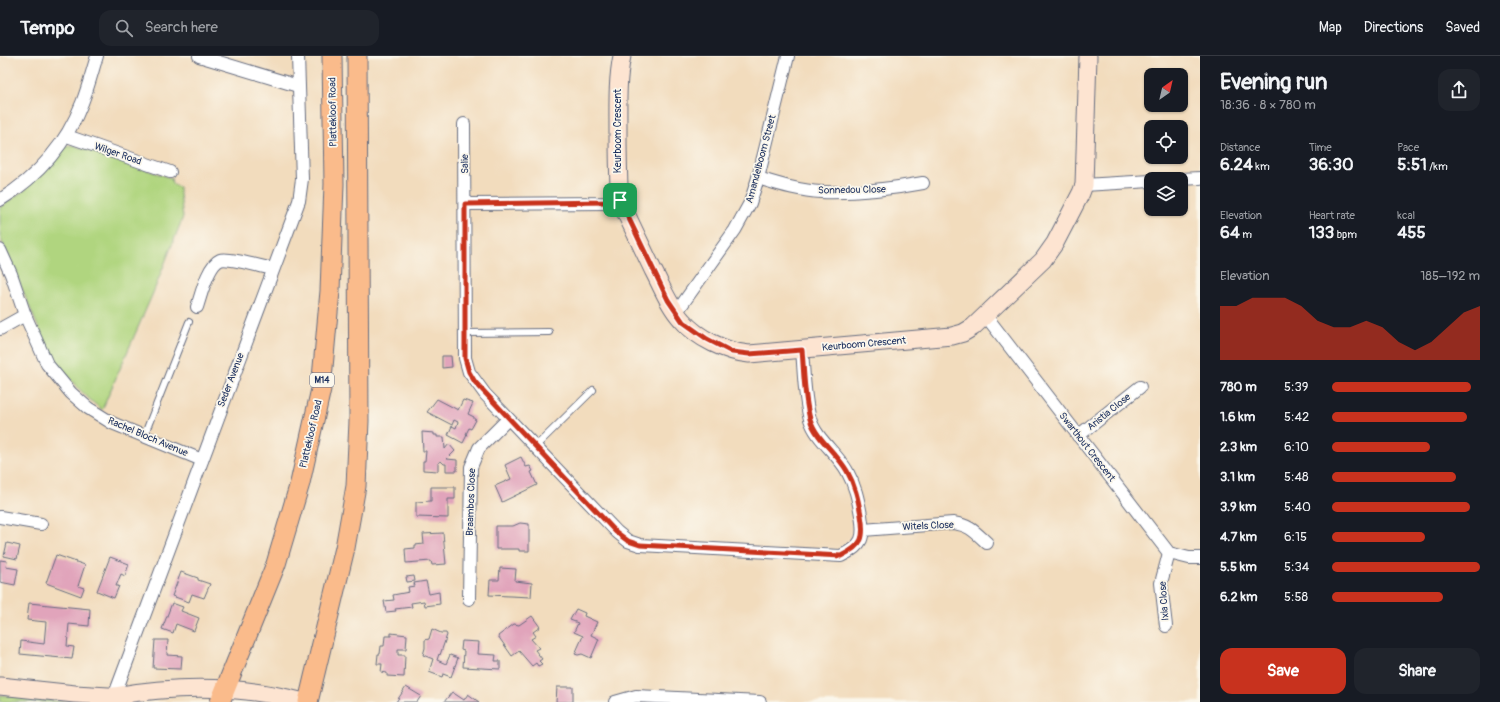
<!DOCTYPE html>
<meta charset="utf-8">
<style>
body{margin:0;font-family:Pangolin,sans-serif;background:#20242c;color:#f1f3f6;height:100vh;display:flex;flex-direction:column;font-size:15px;white-space:nowrap}
*{box-sizing:border-box;margin:0}
p{font-size:13px;color:#9ea1a6}
.icon{flex:none;width:22px;height:22px;fill:none;stroke:currentColor;stroke-width:2;stroke-linecap:round;stroke-linejoin:round}
.map{position:relative;flex:1;overflow:hidden}
.side{display:flex;flex-direction:column;background:#171b24;width:300px}
.side>*{flex:none}
.needle{width:26px;rotate:34deg}
.fabs{position:absolute;left:1144px;top:12px;display:grid;gap:8px}
.fabs a{display:grid;place-items:center;width:44px;height:44px;border-radius:8px;background:#171b24;box-shadow:0 1px 3px #0004;font-size:20px}
.pin{position:absolute;display:grid;place-items:center;width:34px;height:34px;color:#fff;margin:-17px;border-radius:8px;box-shadow:0 2px 6px #0006}
.round{display:grid;place-items:center;flex:none;width:42px;height:42px;border-radius:12px;background:#20242c}
.headline{display:flex;align-items:center;justify-content:space-between;height:68px;padding:0 20px}
h1{font-size:22px;font-weight:700;line-height:30px}
.metrics{display:grid;grid-template-columns:repeat(3,1fr);gap:6px;height:68px;padding:4px 20px}
.metrics div{display:grid;align-content:center}
.metrics b{font-size:17px;font-weight:700}
.metrics small{font-size:11px;font-weight:400}
.metrics p{font-size:11px}
.chart{height:112px;padding:8px 20px}
.chart p{display:flex;justify-content:space-between}
.chart svg{width:100%;height:72px;margin-top:4px;fill:#c8321e;opacity:.7}
.cta{display:flex;gap:8px;margin-top:auto;padding:8px 20px}
.cta a{flex:1;height:46px;border-radius:12px;background:#c8321e;color:#fff;font-size:16px;font-weight:700;line-height:46px;text-align:center}
.cta a+a{background:#20242c;color:#f1f3f6}
ul{padding:0 20px;list-style:none;font-size:13px}
li{display:grid;grid-template-columns:64px 48px 1fr;align-items:center;height:30px}
li i{height:10px;border-radius:5px;background:#c8321e}
header{display:flex;align-items:center;gap:24px;box-sizing:border-box;height:56px;padding:0 20px;background:#171b24;border-bottom:1px solid #363941}
header strong{font-size:19px}
nav{display:flex;gap:22px;margin-inline-start:auto;font-size:14px}
.search{width:280px;height:36px;background:#20242c;display:flex;align-items:center;gap:10px;box-sizing:border-box;padding:0 14px;border-radius:12px;color:#9ea1a6;font-size:15px}
main{display:flex;flex:1;min-height:0}
.map>svg:first-child{display:block}
</style>
<header>
<strong>Tempo</strong>
<div class="search"><svg class="icon" aria-label="search" viewBox="0 0 24 24"><circle cx="10" cy="10" r="6"/><path d="M15 15l6 6"/></svg>Search here</div>
<nav><a>Map</a><a>Directions</a><a>Saved</a></nav>
</header>
<main>
<div class="map">
<svg width="1200" height="646" viewBox="0 0 1200 646">
<rect width="100%" height="100%" fill="#fbf7ec"/>
<filter id="ink" filterUnits="userSpaceOnUse"><feTurbulence type="fractalNoise" baseFrequency=".025" numOctaves="2"/><feDisplacementMap in="SourceGraphic" scale="8" xChannelSelector="R" yChannelSelector="G"/><feConvolveMatrix kernelMatrix="1 2 1 2 8 2 1 2 1" color-interpolation-filters="sRGB"/></filter>
<filter id="wash" filterUnits="userSpaceOnUse"><feTurbulence type="fractalNoise" baseFrequency=".012" numOctaves="4" result="noise"/><feDisplacementMap in="SourceGraphic" scale="16" xChannelSelector="R" yChannelSelector="G"/><feGaussianBlur stdDeviation="0.9" result="paint"/><feColorMatrix in="noise" values="0 0 0 0 0 0 0 0 0 0 0 0 0 0 0 0 0 1.4 0 .05"/><feComposite in="paint" operator="in"/></filter>
<g filter="url(#wash)">
<rect width="100%" height="100%" fill="#f2dcbd"/>
<g fill="#b0d57f" stroke="#66826e">
<path d="M 73,89 L 171,122 L 172,128 L 179,131 L 183,161 L 153,237 L 102,354 C 80,336 62,316 47,292 L 0,181 L 0,151 L 26,133 L 65,91 Z"/>
<polygon points="0,639 72,646 0,646"/>
</g>
<g id="blocks">
<g fill="#e1a4bb">
<polygon points="442,300 451,300 452,311 442,312"/>
<polygon points="437,343 458,354 463,344 473,347 468,358 474,361 474,363 476,364 471,373 469,372 466,378 467,379 463,387 448,379 452,370 456,372 458,366 454,364 452,369 427,356"/>
<polygon points="422,376 434,377 434,379 437,379 437,381 444,381 445,393 449,388 455,395 447,403 457,404 457,415 446,415 446,408 444,408 441,405 438,407 438,415 423,414 423,405 425,405 426,395 423,395"/>
<polygon points="521,401 526,411 530,410 533,415 531,416 537,429 502,446 495,430 511,423 505,409"/>
<polygon points="431,431 455,431 455,443 448,443 448,462 416,461 416,446 431,445"/>
<polygon points="520,467 529,468 529,495 519,495 519,493 496,493 496,470 513,470"/>
<polygon points="443,477 446,508 432,509 431,505 406,507 405,493 415,492 415,489 424,488 423,478"/>
<polygon points="7,487 20,490 17,503 4,500"/>
<polygon points="56,499 85,509 78,530 84,532 81,540 46,527"/>
<polygon points="110,501 129,508 125,520 121,518 116,530 119,530 114,542 97,535"/>
<polygon points="0,504 7,505 6,511 18,513 15,529 0,526"/>
<polygon points="500,512 516,513 515,525 532,527 531,541 489,539 490,524 499,524"/>
<polygon points="181,516 198,522 198,524 210,528 204,542 192,538 189,546 172,540"/>
<polygon points="414,520 415,525 407,526 406,521"/>
<polygon points="426,525 429,538 439,536 440,548 425,550 424,545 411,547 412,551 395,553 396,555 386,556 384,545 394,544 393,539 409,536 408,531 415,530 414,527"/>
<polygon points="29,547 90,553 89,570 69,568 67,590 74,591 72,603 20,598 21,585 44,588 46,566 27,564"/>
<polygon points="172,547 183,551 181,555 199,562 194,575 176,568 173,577 162,573"/>
<polygon points="576,553 585,557 584,560 597,566 591,579 599,583 591,602 582,598 578,599 575,598 583,580 574,576 578,567 570,564"/>
<polygon points="532,560 540,571 533,576 536,580 531,583 539,592 535,594 542,603 539,605 542,608 538,610 536,607 532,610 519,595 512,600 498,580 514,568 519,569"/>
<polygon points="432,573 441,577 446,577 447,579 440,599 439,598 437,604 446,608 450,599 458,602 451,621 443,618 442,621 429,616 433,603 423,599 425,592 425,584 429,583"/>
<polygon points="391,577 407,579 406,593 398,593 398,599 405,599 404,621 387,620 387,617 381,616 382,608 377,608 378,598 380,598 381,590 384,590 385,580 391,580"/>
<polygon points="155,584 168,584 167,599 182,600 181,613 153,612"/>
<polygon points="462,585 479,586 478,598 496,599 495,605 500,605 500,613 463,611 464,595 461,594"/>
<polygon points="406,631 421,640 417,646 396,646"/>
<polygon points="557,631 573,631 573,646 556,646"/>
<polygon points="452,636 464,644 468,638 479,646 444,646"/>
</g>
</g>
</g>
<g filter="url(#ink)">
<use href="#blocks" fill-opacity="0" stroke="#666c7f" stroke-width="1"/>
<g fill="none" stroke-linecap="round" stroke-linejoin="round">
<g stroke="#666c7f" stroke-width="8">
<g id="lane">
<polyline points="465,277 549,276"/>
<polyline points="144,380 189,266"/>
<polyline points="535,391 593,334"/>
</g>
</g>
<g stroke="#666c7f" stroke-width="14">
<g id="street">
<polyline points="199,0 298,30"/>
<path d="M 464,68 L 465,302 L 469,316 L 485,338 L 617,476 L 628,485 L 640,489 L 841,500 C 863,489 865,482 861,459 C 858,443 855,429 847,415 C 837,397 816,383 810,363 C 804,341 804,316 802,294"/>
<polyline points="67,80 170,116"/>
<path d="M 758,122 C 778,128 800,135 821,136 C 854,137 891,133 923,127"/>
<polyline points="1181,123 1200,122"/>
<polyline points="1084,129 1151,125"/>
<path d="M 0,144 C 37,121 66,89 82,47 C 88,32 92,16 97,0"/>
<polyline points="465,148 608,147 620,145"/>
<polyline points="0,194 11,218 25,259 47,308 71,337 88,352 112,367 202,404"/>
<path d="M 197,251 C 201,239 208,209 220,204 C 227,201 263,211 273,213"/>
<polyline points="676,257 735,174 750,147 758,122 788,0"/>
<polyline points="986,260 1169,497 1189,502 1200,502"/>
<polyline points="0,273 25,259"/>
<polyline points="1078,380 1140,331"/>
<polyline points="0,461 41,468"/>
<path d="M 863,474 L 953,467 C 970,469 975,476 987,487"/>
<polyline points="469,543 471,411 479,392 508,363"/>
<polyline points="1166,570 1161,527 1169,497"/>
<polyline points="112,646 299,145 302,123 298,0"/>
<polyline points="615,646 636,640 760,646"/>
</g>
</g>
<g stroke="#666c7f" stroke-width="19">
<g id="secondary">
<path d="M 622,0 C 617,24 618,49 618,74 C 618,97 618,121 620,145 C 631,168 642,191 653,214 C 662,231 669,250 682,264 C 697,282 726,296 749,298 L 952,280 L 963,277 L 973,271 L 1043,204 L 1055,187 L 1081,137 L 1084,129 L 1088,0"/>
<polyline points="0,630 75,638 125,641"/>
<path d="M 114,640 C 177,629 242,629 304,646"/>
</g>
</g>
<g stroke="#666c7f" stroke-width="21">
<g id="primary">
<polyline points="220,646 276,508 300,427 321,333 330,235 334,128 332,0"/>
<polyline points="308,646 345,492 356,430 359,365 357,0"/>
</g>
</g>
<use href="#lane" stroke="#fff" stroke-width="6"/>
<use href="#street" stroke="#fff" stroke-width="12"/>
<use href="#secondary" stroke="#fde4d1" stroke-width="17"/>
<use href="#primary" stroke="#fabb8b" stroke-width="19"/>
</g>
</g>
<g fill="none" stroke-linecap="round" stroke-linejoin="round" filter="url(#ink)">
<g stroke="#fff" stroke-width="8">
<path id="route" d="M 620,144 L 668,244 L 683,266 L 707,283 L 732,296 L 749,298 L 802,294 C 804,316 804,341 810,363 C 816,383 837,397 847,415 C 855,429 858,443 861,459 C 865,482 863,489 841,500 L 640,489 L 628,485 L 616,476 L 475,326 L 469,316 L 465,302 L 465,148 L 608,146 Z"/>
</g>
<use href="#route" stroke="#c8321e" stroke-width="5"/>
</g>
<g text-anchor="middle" dominant-baseline="central" stroke-width="3.5" stroke-linejoin="round" paint-order="stroke">
<rect fill="#fbf7ec" stroke="#5e6b89" stroke-width="1" x="310" y="317" width="24" height="14" rx="3"/>
<g font-size="9" font-weight="bold" fill="#1b2f5e">
<text x="322" y="324">M14</text>
</g>
<g font-size="10" fill="#1b2f5e" stroke="#fbf7ec">
<text transform="translate(333 56) rotate(-91)">Plattekloof Road</text>
<text transform="translate(618 75) rotate(-90)">Keurboom Crescent</text>
<text transform="translate(118 98) rotate(19)">Wilger Road</text>
<text transform="translate(761 103) rotate(-75)">Amandelboom Street</text>
<text transform="translate(465 108) rotate(-91)">Salie</text>
<text transform="translate(852 134) rotate(-1)">Sonnedou Close</text>
<text transform="translate(864 288) rotate(-5)">Keurboom Crescent</text>
<text transform="translate(231 324) rotate(-69)">Seder Avenue</text>
<text transform="translate(1109 356) rotate(-39)">Aristia Close</text>
<text transform="translate(311 378) rotate(-77)">Plattekloof Road</text>
<text transform="translate(148 381) rotate(23)">Rachel Bloch Avenue</text>
<text transform="translate(1087 391) rotate(52)">Swarthout Crescent</text>
<text transform="translate(471 446) rotate(-88)">Braambos Close</text>
<text transform="translate(928 470) rotate(-3)">Witels Close</text>
<text transform="translate(1164 545) rotate(-94)">Ixia Close</text>
</g>
</g>
</svg>
<div class="fabs">
<a><svg class="needle" viewBox="-14 -14 28 28"><path d="M0-13l5 13h-10z" fill="#e53935"/><path d="M0 13l5-13h-10z" fill="#9ea1a6"/></svg></a>
<a><svg class="icon" aria-label="locate" viewBox="0 0 24 24"><circle cx="12" cy="12" r="6"/><path d="M12 2v4M12 18v4M2 12h4M18 12h4"/></svg></a>
<a><svg class="icon" aria-label="layers" viewBox="0 0 24 24"><path d="M12 4l9 5-9 5-9-5zM3 14l9 5 9-5"/></svg></a>
</div>
<div class="pin" style="left:620px;top:144px;background:#1e9e55"><svg class="icon" aria-label="arrive" viewBox="0 0 24 24"><path d="M6 21V4h12l-3 4 3 4H6"/></svg></div>
</div>
<section class="side">
<div class="headline"><div><h1>Evening run</h1><p>18:36 · 8 × 780 m</p></div><a class="round"><svg class="icon" aria-label="share" viewBox="0 0 24 24"><path d="M12 15V3M7 8l5-5 5 5M5 13v7h14v-7"/></svg></a></div>
<div class="metrics">
<div><p>Distance</p><b>6.24<small> km</small></b></div>
<div><p>Time</p><b>36:30</b></div>
<div><p>Pace</p><b>5:51<small> /km</small></b></div>
</div>
<div class="metrics">
<div><p>Elevation</p><b>64<small> m</small></b></div>
<div><p>Heart rate</p><b>133<small> bpm</small></b></div>
<div><p>kcal</p><b>455</b></div>
</div>
<div class="chart"><p><span>Elevation</span>185–192 m</p>
<svg viewBox="0 0 160 44" preserveAspectRatio="none"><path d="M0 44V11L10 11L20 6L30 6L40 6L50 11L60 20L70 24L80 24L90 20L100 24L110 33L120 38L130 33L140 24L150 15L160 11V44z"/></svg>
</div>
<ul>
<li><b>780 m</b>5:39<i style="width:94%"></i></li>
<li><b>1.6 km</b>5:42<i style="width:91%"></i></li>
<li><b>2.3 km</b>6:10<i style="width:66%"></i></li>
<li><b>3.1 km</b>5:48<i style="width:84%"></i></li>
<li><b>3.9 km</b>5:40<i style="width:93%"></i></li>
<li><b>4.7 km</b>6:15<i style="width:63%"></i></li>
<li><b>5.5 km</b>5:34<i style="width:100%"></i></li>
<li><b>6.2 km</b>5:58<i style="width:75%"></i></li>
</ul>
<div class="cta"><a>Save</a><a>Share</a></div>
</section>
</main>
